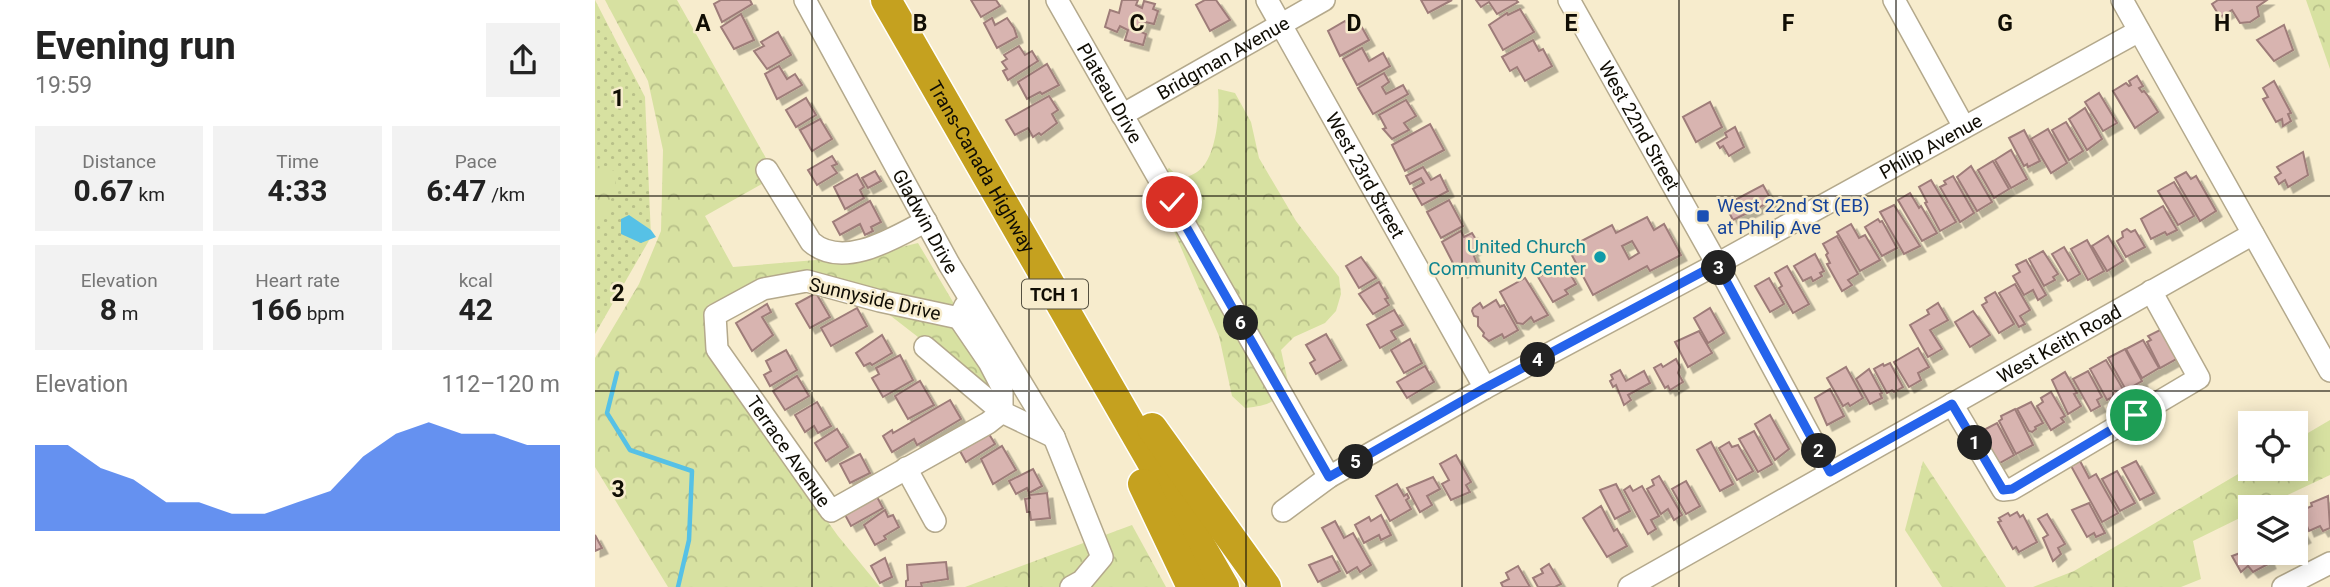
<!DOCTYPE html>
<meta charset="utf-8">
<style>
body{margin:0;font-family:Roboto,sans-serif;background:#f2f2f2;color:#222;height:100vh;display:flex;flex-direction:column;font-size:26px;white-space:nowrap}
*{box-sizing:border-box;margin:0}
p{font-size:23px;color:#767676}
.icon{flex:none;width:38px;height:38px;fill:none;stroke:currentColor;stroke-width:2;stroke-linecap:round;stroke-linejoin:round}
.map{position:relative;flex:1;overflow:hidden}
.details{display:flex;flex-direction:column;background:#fff;width:595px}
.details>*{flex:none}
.fabs{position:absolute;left:1643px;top:411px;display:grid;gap:14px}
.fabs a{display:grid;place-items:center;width:70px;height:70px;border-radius:0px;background:#fff;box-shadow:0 4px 18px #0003;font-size:35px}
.pin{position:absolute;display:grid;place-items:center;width:60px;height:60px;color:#fff;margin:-30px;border:4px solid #fff;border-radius:50%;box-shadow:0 2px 7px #0007}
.km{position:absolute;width:35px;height:35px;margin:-18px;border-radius:50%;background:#222;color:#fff;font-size:19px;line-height:35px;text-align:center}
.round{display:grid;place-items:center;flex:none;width:74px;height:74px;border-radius:0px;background:#f2f2f2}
.summary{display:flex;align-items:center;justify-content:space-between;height:119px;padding:0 35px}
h1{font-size:38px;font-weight:700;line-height:52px}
.figures{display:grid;grid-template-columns:repeat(3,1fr);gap:10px;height:119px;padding:7px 35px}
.figures div{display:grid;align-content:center;border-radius:0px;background:#f2f2f2;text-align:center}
.figures b{font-size:30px;font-weight:700}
.figures small{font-size:19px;font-weight:400}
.figures p{font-size:19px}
.chart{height:196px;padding:14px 35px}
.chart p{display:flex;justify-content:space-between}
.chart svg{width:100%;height:126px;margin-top:7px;fill:#2563eb;opacity:.7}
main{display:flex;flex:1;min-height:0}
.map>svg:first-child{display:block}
</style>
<main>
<section class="details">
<div class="summary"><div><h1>Evening run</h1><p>19:59</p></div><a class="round"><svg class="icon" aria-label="share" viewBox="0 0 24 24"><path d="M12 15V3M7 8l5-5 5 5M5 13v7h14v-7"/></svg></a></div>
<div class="figures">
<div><p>Distance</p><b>0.67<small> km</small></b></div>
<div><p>Time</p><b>4:33</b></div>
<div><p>Pace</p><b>6:47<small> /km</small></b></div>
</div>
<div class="figures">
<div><p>Elevation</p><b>8<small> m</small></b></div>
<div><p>Heart rate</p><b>166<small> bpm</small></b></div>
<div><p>kcal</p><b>42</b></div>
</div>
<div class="chart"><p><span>Elevation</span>112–120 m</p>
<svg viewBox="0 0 160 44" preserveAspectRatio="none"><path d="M0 44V14L10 14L20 22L30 26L40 34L50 34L60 38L70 38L80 34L90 30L100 18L110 10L120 6L130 10L140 10L150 14L160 14V44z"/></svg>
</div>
</section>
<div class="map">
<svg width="1735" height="587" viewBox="0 0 1735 587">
<defs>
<pattern id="grass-dots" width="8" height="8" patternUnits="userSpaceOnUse" patternTransform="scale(1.75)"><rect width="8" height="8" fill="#d7e1a1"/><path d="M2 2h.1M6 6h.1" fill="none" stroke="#b8c089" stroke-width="1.8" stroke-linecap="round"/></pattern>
<pattern id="forest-crowns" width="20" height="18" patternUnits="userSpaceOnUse" patternTransform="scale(1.75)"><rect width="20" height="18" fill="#d7e1a1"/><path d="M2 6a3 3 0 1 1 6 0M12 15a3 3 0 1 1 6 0" fill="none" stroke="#b8c089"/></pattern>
<filter id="shadow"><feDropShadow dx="5.5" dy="5.5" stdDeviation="0" flood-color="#0004"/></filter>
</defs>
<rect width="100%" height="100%" fill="#f7eccd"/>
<polygon fill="url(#grass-dots)" points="0,0 50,97 56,237 0,334"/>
<g fill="url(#forest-crowns)">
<polygon points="10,0 82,0 181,176 110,216 138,267 269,256 323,243 358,302 399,396 256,285 151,288 113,305 111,346 136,386 243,536 285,587 73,587 0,467 0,358 44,284 66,231 68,150 53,81"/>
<polygon points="1711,0 1735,0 1735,69"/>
<path d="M 623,89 L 640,93 L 656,122 L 664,158 L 701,221 L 744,277 L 746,294 L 741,311 L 730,323 L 699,337 L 686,350 L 693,382 C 682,403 674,405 650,408 L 637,396 L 624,336 L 575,222 L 562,183 L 574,168 L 586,179 C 591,177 598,175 602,172 C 622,159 625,111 623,89 Z"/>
<polygon points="0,165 20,171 21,187 8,219 0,221"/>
<polygon points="1735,420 1735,475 1667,507 1656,508 1655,513 1598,541 1606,579 1586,587 1438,587 1479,571 1655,467 1656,469 1701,469 1701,440"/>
<polygon points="1328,461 1411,587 1347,587 1310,530"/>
<polygon points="537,525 571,587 370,587"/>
</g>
<polygon fill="#56c1e6" points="34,215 56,230 61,237 46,243 26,234 26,219"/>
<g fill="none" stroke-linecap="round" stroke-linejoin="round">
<polyline stroke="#56c1e6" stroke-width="4.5" points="22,373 12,413 35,450 97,471 94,540 83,587"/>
</g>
<g fill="#d8b4b0" stroke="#9e7c79" stroke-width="2" fill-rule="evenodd" filter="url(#shadow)">
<polygon points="126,0 155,0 157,4 127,22 119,4"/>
<polygon points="376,0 401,0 405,6 386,17"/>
<polygon points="527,0 543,0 541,5 547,8 549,1 560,4 558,9 563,11 559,24 550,22 546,32 551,34 548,45 530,40 533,30 525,26 522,32 510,27 515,10 524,13"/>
<polygon points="610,0 621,0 635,20 615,31 601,5"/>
<polygon points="826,0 857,0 833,13"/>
<polygon points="881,0 921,0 923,2 902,14 894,2 886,7"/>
<polygon points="1623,0 1672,0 1662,7 1664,16 1655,22 1645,23 1637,10 1625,17 1617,4"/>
<polygon points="925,9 939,32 908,50 894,25 912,13 913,15"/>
<polygon points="146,14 159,40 139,49 126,27"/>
<polygon points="397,18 400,25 412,18 419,28 422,37 402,48 389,23"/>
<polygon points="750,21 757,29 765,24 774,40 745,56 733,31"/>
<polygon points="1689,25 1698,50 1679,61 1662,40"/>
<polygon points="183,32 196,55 172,69 159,51 169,46 166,42"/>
<polygon points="938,40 944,51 948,49 957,66 930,81 922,67 915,71 907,57"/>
<polygon points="424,46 430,55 437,51 443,61 413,80 408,71 412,69 407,62 412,59 409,55"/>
<polygon points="767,48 774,61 788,53 795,66 762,85 748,59"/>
<polygon points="452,64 464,85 447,94 445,92 432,99 423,82"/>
<polygon points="184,66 192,79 200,74 207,85 182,99 170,74"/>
<polygon points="789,73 794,82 787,87 791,94 808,85 813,94 778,114 763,88"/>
<polygon points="1542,76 1548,86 1544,88 1547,92 1549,91 1553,96 1563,112 1540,128 1518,91 1531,83 1534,86 1536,85 1534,81"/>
<polygon points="1679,81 1696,113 1693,114 1696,121 1688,126 1687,119 1681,122 1668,99 1673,97 1668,88"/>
<polygon points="1504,93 1522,123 1508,131 1490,102"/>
<polygon points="454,96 463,110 457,114 462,123 446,135 444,133 438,137 433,128 420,135 411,120"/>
<polygon points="211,98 221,115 201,127 191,110"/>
<polygon points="811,100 821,116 809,123 814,130 797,139 788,129 791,128 784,115"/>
<polygon points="1115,102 1127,127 1101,142 1088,117"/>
<polygon points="1490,108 1507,139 1492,150 1474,119"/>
<polygon points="225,119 237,139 217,151 205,130"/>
<polygon points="1471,122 1488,151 1474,160 1457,130"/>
<polygon points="835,124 849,150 810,171 797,145"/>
<polygon points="1140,127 1149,147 1134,156 1128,146 1125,148 1122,143 1132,137 1130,133"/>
<polygon points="1453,129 1472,163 1456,173 1436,139"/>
<polygon points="1429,130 1445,161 1433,167 1432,164 1429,166 1414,138"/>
<polygon points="1416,150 1432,179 1416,188 1400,160"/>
<polygon points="1708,152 1713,175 1693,187 1690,180 1684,184 1680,177 1686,173 1682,167"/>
<polygon points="237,156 242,164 237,166 242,173 222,185 213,170"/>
<polygon points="1398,161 1414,189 1399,198 1383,170"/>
<polygon points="1376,166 1397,202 1382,211 1362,177"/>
<polygon points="828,167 836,180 845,175 853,191 827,205 818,189 829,183 826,178 815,184 811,176"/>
<polygon points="280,171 286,181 273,188 267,178"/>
<polygon points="1591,172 1596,179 1601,176 1621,211 1605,221 1580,178"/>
<polygon points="262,174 269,187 265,190 269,198 250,209 239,187"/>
<polygon points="1358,176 1379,213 1365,222 1345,187 1351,184 1349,181"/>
<polygon points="1336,180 1361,222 1345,231 1330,203 1332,202 1324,187"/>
<polygon points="1579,182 1599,216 1583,225 1563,191"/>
<polygon points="1168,185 1177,201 1138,220 1129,203 1139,197 1140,200"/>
<polygon points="1315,193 1324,208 1326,206 1342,233 1327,241 1303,200"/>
<polygon points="854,200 868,226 846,238 832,212"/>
<polygon points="275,201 286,222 276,227 278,231 270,235 265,224 245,235 238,222"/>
<polygon points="1299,205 1325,246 1309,254 1285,212"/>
<polygon points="1568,206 1582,230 1572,235 1570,232 1556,239 1546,219"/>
<path d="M 1052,217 L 1059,230 L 1069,224 L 1086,255 L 1055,271 L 1052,266 L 998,295 L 973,248 L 1017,225 L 1021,233 ZM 1037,241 L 1044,253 L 1034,259 L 1027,246 Z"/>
<polygon points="1283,219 1285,222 1287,221 1302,248 1287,256 1270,227"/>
<polygon points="1256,224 1264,238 1270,235 1285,260 1265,271 1242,232"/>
<polygon points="1532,229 1536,232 1540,230 1550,247 1531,257 1522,241 1528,237 1527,232"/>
<polygon points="866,231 869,237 877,233 885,246 877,251 882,264 867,272 863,265 860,267 847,242"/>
<polygon points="1242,236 1263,274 1253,280 1257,285 1247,291 1232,264 1235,263 1231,255 1233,253 1228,244"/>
<polygon points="1513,236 1528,261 1512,271 1497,246"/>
<polygon points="1492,240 1509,271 1493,280 1476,249"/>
<polygon points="1469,247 1485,274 1473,281 1457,254"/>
<polygon points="1448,251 1463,274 1458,277 1460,280 1449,286 1434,259"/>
<polygon points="1220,254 1229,271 1225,273 1227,276 1218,281 1216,277 1208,281 1199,266"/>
<polygon points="766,257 781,278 764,288 751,266"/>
<polygon points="1431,260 1451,295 1443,300 1438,290 1429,295 1418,276 1425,272 1421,265"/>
<polygon points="969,263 981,284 970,290 973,294 958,302 943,277 955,271 953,269 960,265 961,268"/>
<polygon points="1192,266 1214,304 1198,313 1184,288 1187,286 1180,273"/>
<polygon points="930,278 953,315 939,322 936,317 928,324 922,323 905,292"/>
<polygon points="1174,278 1189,304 1175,312 1160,286"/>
<polygon points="784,282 793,298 790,299 794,305 778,314 764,294"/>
<polygon points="1420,284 1435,310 1425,316 1430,324 1424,327 1404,293"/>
<polygon points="1400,292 1419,324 1404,333 1387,305 1392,302 1390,298"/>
<polygon points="221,293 235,317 215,328 201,304"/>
<polygon points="901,300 905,307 909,305 923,330 909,338 907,334 894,341 888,336 889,333 883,326 883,317 879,316 877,311 878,308 885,303 888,308"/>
<polygon points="1343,303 1353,320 1335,330 1347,349 1333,357 1315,325 1334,314 1332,310"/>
<polygon points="172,304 176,312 167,317 178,335 157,351 141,323"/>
<polygon points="262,308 272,326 236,346 226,328"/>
<polygon points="1115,308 1129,333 1113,343 1099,318"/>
<polygon points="799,310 808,325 796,331 801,339 785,348 772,325"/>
<polygon points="1378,311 1395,335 1375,347 1360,322"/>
<polygon points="1567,329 1583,358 1565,368 1552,342 1556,340 1553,336"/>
<polygon points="1104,331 1117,353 1093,367 1080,342"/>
<polygon points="731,334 746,360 721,374 715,363 720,360 711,345"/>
<polygon points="287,335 297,353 277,365 275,363 269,366 261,353"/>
<polygon points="815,339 827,363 809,373 796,350"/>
<polygon points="1548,340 1564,368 1547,378 1531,349"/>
<polygon points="1323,348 1334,367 1323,373 1326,380 1314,387 1299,362"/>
<polygon points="1530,349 1547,381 1531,390 1513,358"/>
<polygon points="191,350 202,370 175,386 169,375 176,371 171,361"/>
<polygon points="305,355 318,380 288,397 277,378 284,374 281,368"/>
<polygon points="1081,359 1085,367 1083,373 1088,382 1075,390 1073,386 1070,388 1059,368 1066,364 1068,367"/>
<polygon points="1511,360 1529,391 1512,400 1495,369"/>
<polygon points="1295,363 1308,387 1299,392 1297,390 1292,393 1279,369 1288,364 1289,366"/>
<polygon points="830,366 839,382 812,398 802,382"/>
<polygon points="1251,367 1268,398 1255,406 1253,403 1248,406 1232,378"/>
<polygon points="1274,369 1287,393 1285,394 1287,398 1275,404 1261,379"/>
<polygon points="1025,370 1031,381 1049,371 1055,383 1033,395 1036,400 1029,405 1021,385 1018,387 1015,381 1018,379 1016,375"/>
<polygon points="1493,371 1507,397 1502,400 1505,406 1496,411 1478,379"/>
<polygon points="1470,372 1482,393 1479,394 1486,406 1473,414 1457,380"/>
<polygon points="202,376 214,396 190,410 178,391"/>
<polygon points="325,381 339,405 313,419 300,396"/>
<polygon points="1235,389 1249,416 1232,425 1220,398"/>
<polygon points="1456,392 1470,416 1466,418 1469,422 1456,430 1442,406 1448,402 1446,398"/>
<polygon points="355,400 366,419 322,445 319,439 297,452 288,436 297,430 298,433"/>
<polygon points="222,402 236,426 223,433 219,426 210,432 200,415"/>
<polygon points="1436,402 1448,423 1440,427 1441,429 1437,432 1434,431 1422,409"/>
<polygon points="1420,409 1438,445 1421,454 1404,421 1407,419 1406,416"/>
<polygon points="1175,415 1194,449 1180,460 1160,424"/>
<polygon points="1402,423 1419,455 1403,464 1385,432"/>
<polygon points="242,429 253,447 231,461 220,443"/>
<polygon points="1159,431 1177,464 1163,472 1144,439"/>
<polygon points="394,434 400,444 371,462 365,451"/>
<polygon points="1116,442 1138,484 1125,491 1102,450"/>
<polygon points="1134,442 1137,447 1143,445 1158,471 1142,480 1124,448"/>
<polygon points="407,446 421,470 398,484 386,459"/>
<polygon points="265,454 275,473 255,483 245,464"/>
<polygon points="861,455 876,482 871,485 875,492 856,500 847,484 854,480 845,464"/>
<polygon points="1485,461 1494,478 1501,474 1523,513 1507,522 1476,466"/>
<polygon points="1541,461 1559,493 1545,500 1527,468"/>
<polygon points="438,469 447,486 434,493 432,488 421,494 414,481"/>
<polygon points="1522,471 1540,503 1525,511 1507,479"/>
<polygon points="1064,476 1087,515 1079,520 1073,509 1066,514 1052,489 1059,485 1057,480"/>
<polygon points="838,477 845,489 832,496 837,505 825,512 812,488"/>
<polygon points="1091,481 1105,506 1091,514 1077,489"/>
<polygon points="802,484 809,496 812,494 814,498 811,500 816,509 795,521 781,496"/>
<polygon points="1021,484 1035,511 1020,519 1005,490"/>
<polygon points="1035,486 1038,491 1047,486 1064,516 1056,520 1061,529 1053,534 1029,490"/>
<polygon points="452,493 455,518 436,520 435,512 432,512 430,499 435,498 434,495"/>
<polygon points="281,495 288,508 256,526 249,513"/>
<polygon points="1733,496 1735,528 1728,531 1725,526 1714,531 1706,511 1717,506 1716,503"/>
<polygon points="1494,503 1510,533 1501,537 1499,533 1492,537 1477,510"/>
<polygon points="1006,506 1019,531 1022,529 1032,546 1012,557 988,518"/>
<polygon points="290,510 293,517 298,515 304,527 289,536 291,539 280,545 269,525"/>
<polygon points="1422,512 1425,517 1428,515 1442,542 1424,552 1421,547 1418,549 1403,522 1406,521 1404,518 1413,513 1415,516"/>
<polygon points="1452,514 1470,544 1463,548 1466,554 1458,561 1448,538 1453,535 1443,519"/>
<polygon points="786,515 796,535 786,540 784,535 769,543 760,525 774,517 776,521"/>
<polygon points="740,521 749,538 758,533 776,565 765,572 762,567 752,573 727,528"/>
<polygon points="1701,521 1710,537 1701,542"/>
<polygon points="0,535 7,548 0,551"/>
<polygon points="1656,539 1656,553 1671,553 1675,563 1658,572 1653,566 1646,572 1637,556 1645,553 1644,544"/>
<polygon points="737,556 745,571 723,582 714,565"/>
<polygon points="290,558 297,577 285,583 276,566"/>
<polygon points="351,562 353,579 326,583 327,587 311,587 311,581 313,580 312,565"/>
<polygon points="954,564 966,584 960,587 943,587 938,578 948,573 946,569"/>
<polygon points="923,566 935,587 908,587 906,583 914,579 911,573"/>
</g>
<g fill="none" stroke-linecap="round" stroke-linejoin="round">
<g stroke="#b4a98c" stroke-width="24">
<g id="minor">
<path id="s1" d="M 210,0 L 354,264 L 459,437 L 507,557 L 487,581 L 476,587"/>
<path id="s2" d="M 462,0 L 734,477"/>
<path id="s3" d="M 672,0 L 890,388"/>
<path id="s4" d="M 974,0 L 1122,264 L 1235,473"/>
<polyline points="1299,0 1369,127"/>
<polyline points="1527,0 1735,371"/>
<path id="s5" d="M 527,115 L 729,0"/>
<path d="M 172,170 L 216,242 C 248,270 299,238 331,221"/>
<polyline points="370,306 364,318 394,362 407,387 407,412"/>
<path id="s6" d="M 364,318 L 285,301 L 212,281 L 168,289 L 120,315 L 122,349 L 236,511 L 393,423 L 407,412"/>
<polyline points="330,347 407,412 459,437"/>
<polyline points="1357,404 1408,490 1417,489 1604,378 1556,291"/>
<polyline points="311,468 340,521"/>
<path id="s7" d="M 688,511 L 734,477 L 890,388 L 1122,264 L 1544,31"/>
<path id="s8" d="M 1034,587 L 1658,234"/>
<polyline points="1688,587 1735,563"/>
</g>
</g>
<g stroke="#fff" stroke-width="33">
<g id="highway">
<path id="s9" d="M 291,0 L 629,587"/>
<polyline points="557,428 671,587"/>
<polyline points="548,484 597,587"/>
</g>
</g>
<use href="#minor" stroke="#fff" stroke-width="21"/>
<use href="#highway" stroke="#c5a11f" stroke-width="30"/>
</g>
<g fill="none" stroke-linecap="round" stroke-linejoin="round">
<g stroke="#fff" stroke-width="14">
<polyline id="route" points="577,202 734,477 890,388 1122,264 1235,472 1357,404 1408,490 1417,489 1541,415"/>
</g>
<use href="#route" stroke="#2563eb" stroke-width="9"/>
</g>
<path fill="none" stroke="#100d04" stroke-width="2" stroke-opacity="0.55" d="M 217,0 L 217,587M 434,0 L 434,587M 651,0 L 651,587M 867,0 L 867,587M 1084,0 L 1084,587M 1301,0 L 1301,587M 1518,0 L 1518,587M 0,196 L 1735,196M 0,391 L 1735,391"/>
<rect fill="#1a4fb4" stroke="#f7eccd" stroke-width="2.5" x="1101" y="209" width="14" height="14" rx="3.5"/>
<circle fill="#0f9aa8" stroke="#f7eccd" stroke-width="2.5" cx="1005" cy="257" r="7"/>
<g text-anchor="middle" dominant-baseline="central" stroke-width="5" stroke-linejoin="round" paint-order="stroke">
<rect fill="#f7eccd" stroke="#555040" stroke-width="2" x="427" y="279.5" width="66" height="29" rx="5"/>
<g font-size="18" font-weight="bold" fill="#100d04">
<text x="460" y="294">TCH 1</text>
</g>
<g font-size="19" fill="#100d04" stroke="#f7eccd">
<text stroke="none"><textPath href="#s5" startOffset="116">Bridgman Avenue</textPath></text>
<text stroke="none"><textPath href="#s2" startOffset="107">Plateau Drive</textPath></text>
<text stroke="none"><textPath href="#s4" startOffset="144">West 22nd Street</textPath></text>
<text stroke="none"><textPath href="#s7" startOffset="744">Philip Avenue</textPath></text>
<text stroke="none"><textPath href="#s9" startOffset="192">Trans-Canada Highway</textPath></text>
<text stroke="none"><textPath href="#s3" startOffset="201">West 23rd Street</textPath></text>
<text stroke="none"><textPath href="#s1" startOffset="252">Gladwin Drive</textPath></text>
<text transform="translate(280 299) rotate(13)">Sunnyside Drive</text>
<text stroke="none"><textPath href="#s8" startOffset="494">West Keith Road</textPath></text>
<text stroke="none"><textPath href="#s6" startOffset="415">Terrace Avenue</textPath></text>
</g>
<g font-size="19" fill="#164399" stroke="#f7eccd" text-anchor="start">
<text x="1122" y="205">West 22nd St (EB)<tspan x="1122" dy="22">at Philip Ave</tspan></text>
</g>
<g font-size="19" fill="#0d838f" stroke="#f7eccd" text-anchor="end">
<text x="991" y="246">United Church<tspan x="991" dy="22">Community Center</tspan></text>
</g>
</g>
<g font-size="23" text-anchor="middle" font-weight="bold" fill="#100d04" stroke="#f7eccd" stroke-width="5" stroke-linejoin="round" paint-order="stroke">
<text x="108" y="31">A</text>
<text x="325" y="31">B</text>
<text x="542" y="31">C</text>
<text x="759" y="31">D</text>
<text x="976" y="31">E</text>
<text x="1193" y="31">F</text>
<text x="1410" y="31">G</text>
<text x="1627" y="31">H</text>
<text x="23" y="106">1</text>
<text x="23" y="301">2</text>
<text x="23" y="497">3</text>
</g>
</svg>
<div class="fabs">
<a><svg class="icon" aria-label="locate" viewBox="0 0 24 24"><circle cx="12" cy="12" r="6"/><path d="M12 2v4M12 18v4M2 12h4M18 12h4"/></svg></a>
<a><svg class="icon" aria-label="layers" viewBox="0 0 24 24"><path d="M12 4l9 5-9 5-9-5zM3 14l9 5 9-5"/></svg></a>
</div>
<div class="pin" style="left:1541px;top:415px;background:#1e9e55"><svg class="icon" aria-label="arrive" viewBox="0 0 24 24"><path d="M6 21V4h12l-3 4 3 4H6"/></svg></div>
<div class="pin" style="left:577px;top:202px;background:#d93025"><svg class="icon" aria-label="check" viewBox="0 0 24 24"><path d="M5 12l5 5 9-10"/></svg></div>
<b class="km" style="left:1380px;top:443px">1</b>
<b class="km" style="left:1224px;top:451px">2</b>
<b class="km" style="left:1124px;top:268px">3</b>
<b class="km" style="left:943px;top:360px">4</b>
<b class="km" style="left:761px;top:462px">5</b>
<b class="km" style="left:646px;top:323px">6</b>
</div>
</main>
